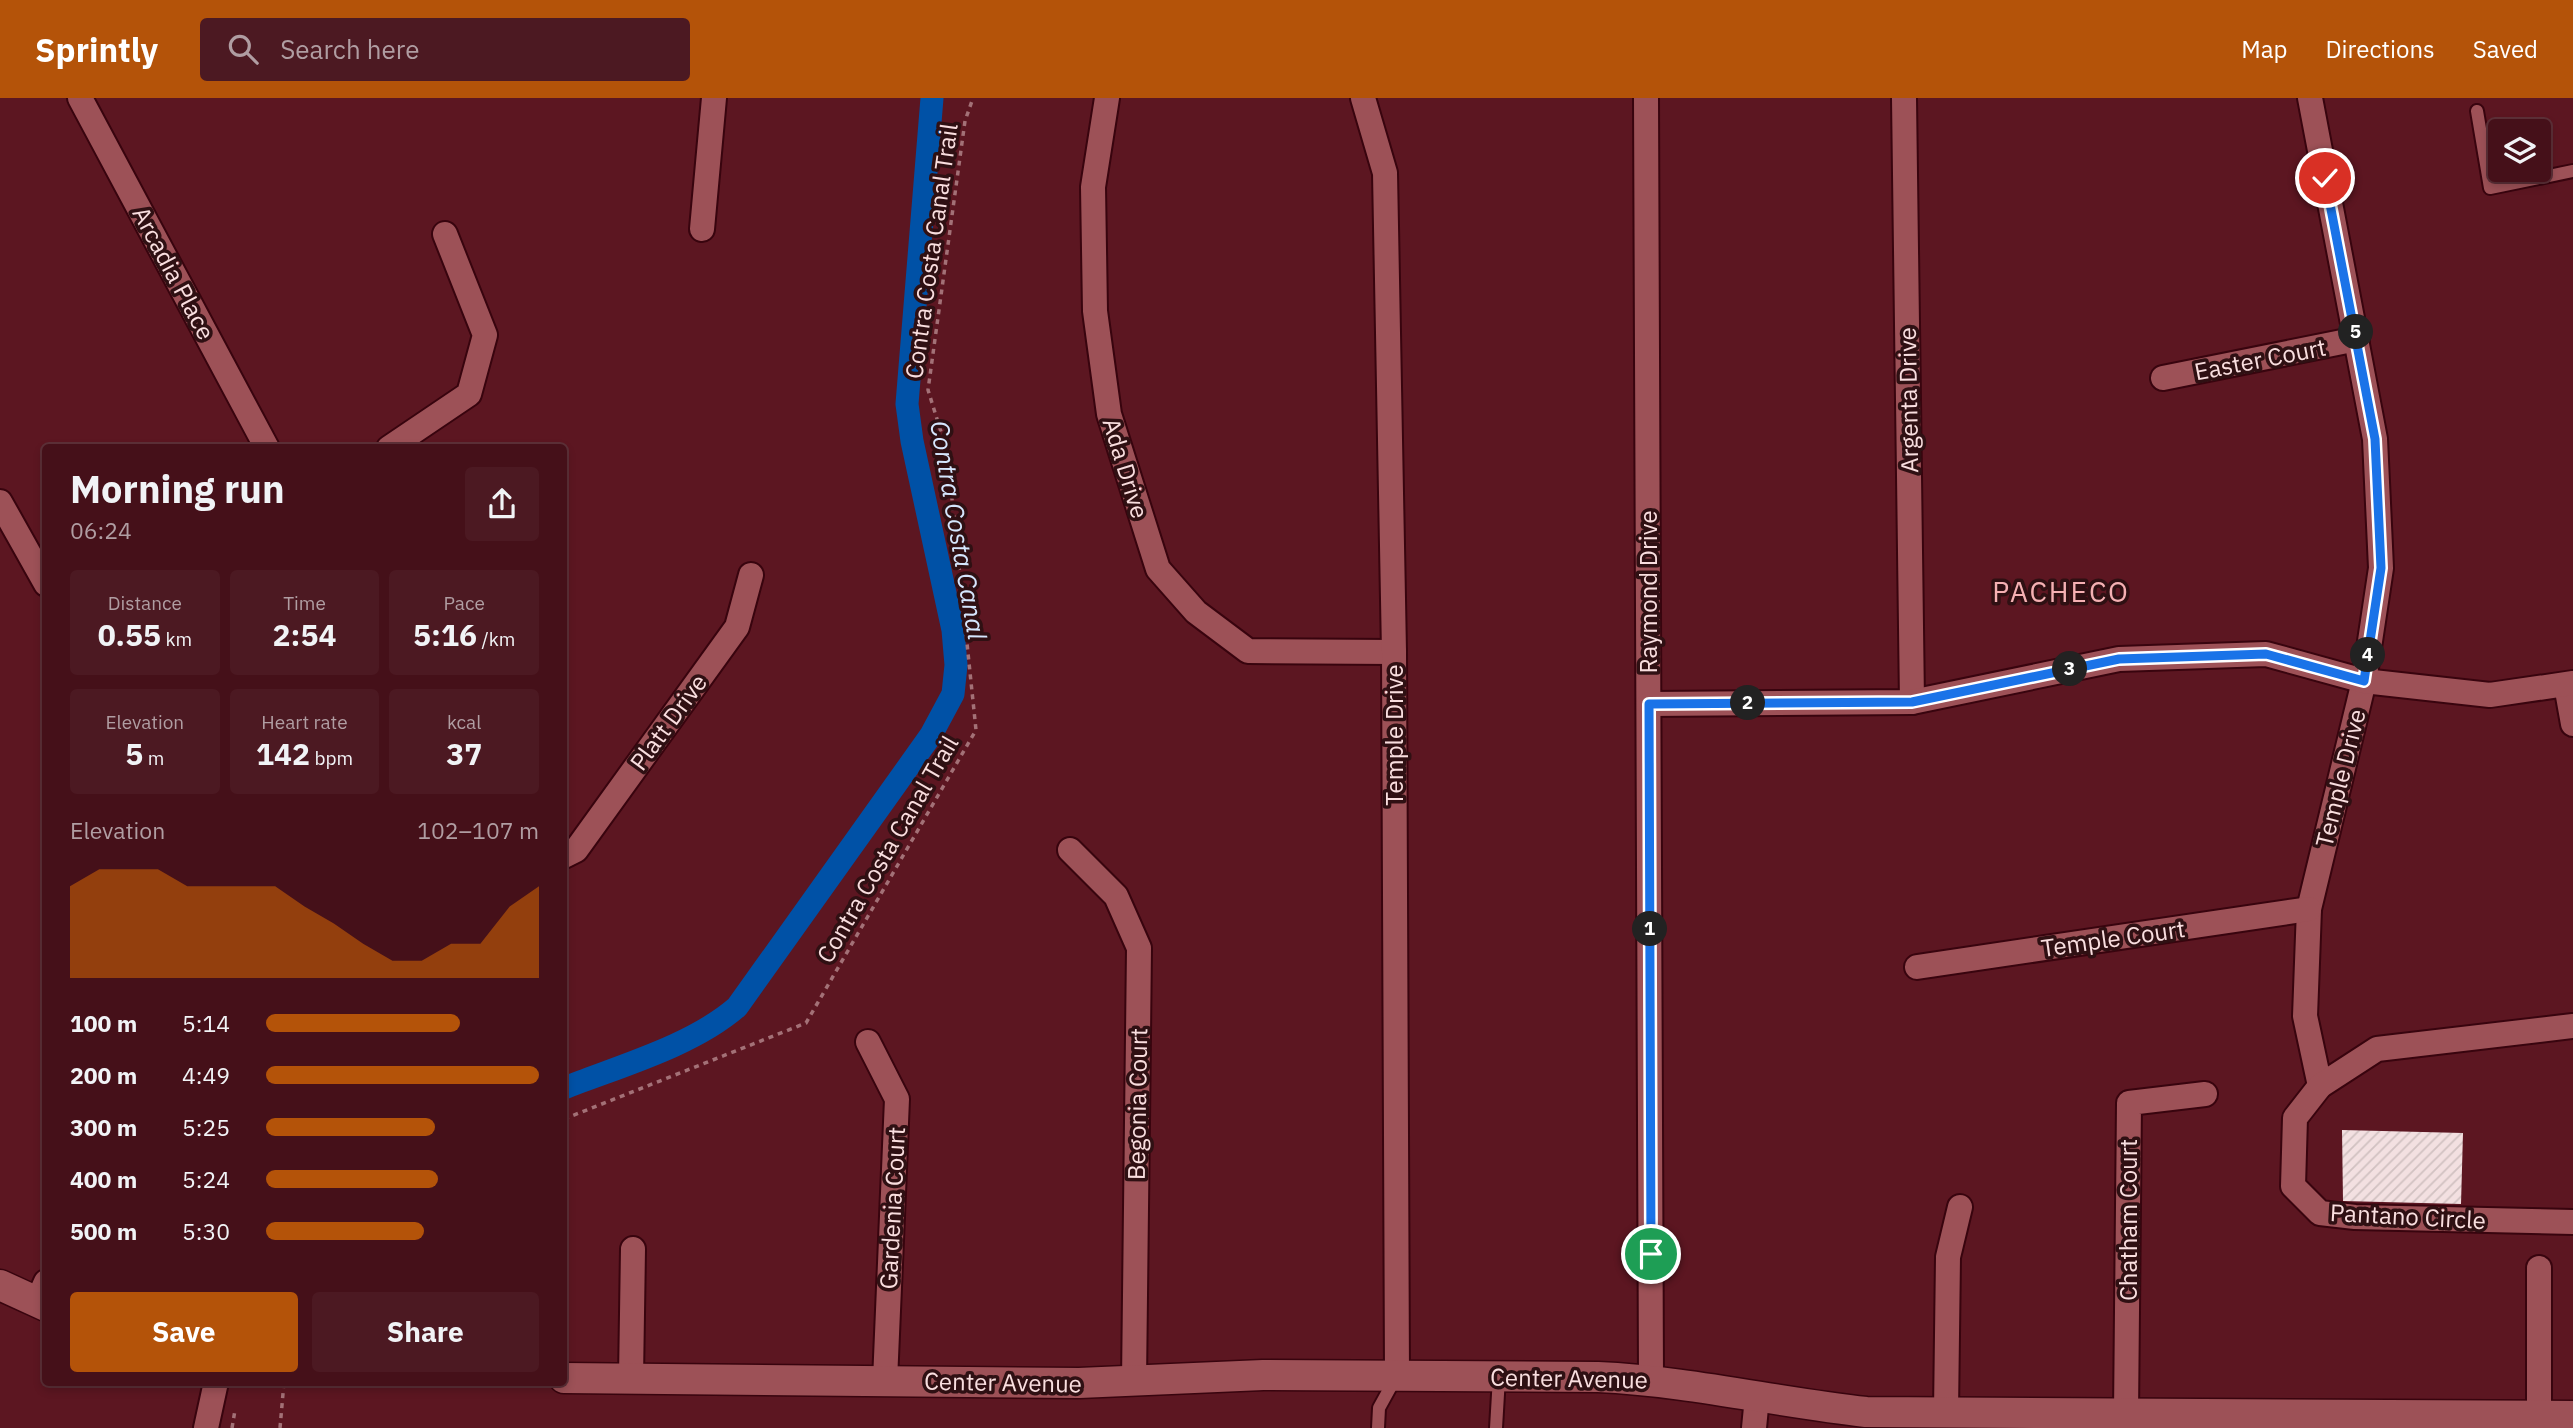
<!DOCTYPE html>
<meta charset="utf-8">
<style>
body{margin:0;font-family:"IBM Plex Sans",sans-serif;background:#4c1922;color:#f1f3f6;height:100vh;display:flex;flex-direction:column;font-size:26px;white-space:nowrap}
*{box-sizing:border-box;margin:0}
p{font-size:23px;color:#b09da2}
.icon{flex:none;width:38px;height:38px;fill:none;stroke:currentColor;stroke-width:2;stroke-linecap:round;stroke-linejoin:round}
.map{position:relative;flex:1;overflow:hidden}
.details{position:absolute;left:42px;top:346px;width:525px;height:942px;display:flex;flex-direction:column;background:#451019;border-radius:7px;box-shadow:0 4px 10px #0003,0 0 0 2px #5d3038}
.details>*{flex:none}
.tools{position:absolute;left:2488px;top:21px;display:grid;gap:14px}
.tools a{display:grid;place-items:center;width:63px;height:63px;border-radius:7px;background:#451019;box-shadow:0 4px 10px #0003,0 0 0 2px #5d3038;font-size:35px}
.pin{position:absolute;display:grid;place-items:center;width:60px;height:60px;color:#fff;margin:-30px;border:4px solid #fff;border-radius:50%;box-shadow:0 2px 7px #0007}
.km{position:absolute;width:35px;height:35px;margin:-18px;border-radius:50%;background:#222;color:#fff;font-size:19px;line-height:35px;text-align:center}
.round{display:grid;place-items:center;flex:none;width:74px;height:74px;border-radius:7px;background:#4c1922}
.overview{display:flex;align-items:center;justify-content:space-between;height:119px;padding:0 28px}
h1{font-size:38px;font-weight:700;line-height:52px}
.metrics{display:grid;grid-template-columns:repeat(3,1fr);gap:10px;height:119px;padding:7px 28px}
.metrics div{display:grid;align-content:center;border-radius:7px;background:#4c1922;text-align:center}
.metrics b{font-size:30px;font-weight:700}
.metrics small{font-size:19px;font-weight:400}
.metrics p{font-size:19px}
.chart{height:196px;padding:14px 28px}
.chart p{display:flex;justify-content:space-between}
.chart svg{width:100%;height:126px;margin-top:7px;fill:#b45309;opacity:.7}
.primary-button{display:flex;gap:14px;margin-top:auto;padding:14px 28px}
.primary-button a{flex:1;height:80px;border-radius:7px;background:#b45309;color:#fff;font-size:28px;font-weight:700;line-height:80px;text-align:center}
.primary-button a+a{background:#4c1922;color:#f1f3f6}
ul{padding:0 28px;list-style:none;font-size:23px}
li{display:grid;grid-template-columns:112px 84px 1fr;align-items:center;height:52px}
li i{height:18px;border-radius:9px;background:#b45309}
header{display:flex;align-items:center;gap:42px;box-sizing:border-box;height:98px;padding:0 35px;background:#b45309;color:#fff}
header strong{font-size:33px}
nav{display:flex;gap:38px;margin-inline-start:auto;font-size:24px}
.search{width:490px;height:63px;background:#4c1922;display:flex;align-items:center;gap:18px;box-sizing:border-box;padding:0 24px;border-radius:7px;color:#b09da2;font-size:26px}
.map>svg:first-child{display:block}
</style>
<header>
<strong>Sprintly</strong>
<div class="search"><svg class="icon" aria-label="search" viewBox="0 0 24 24"><circle cx="10" cy="10" r="6"/><path d="M15 15l6 6"/></svg>Search here</div>
<nav><a>Map</a><a>Directions</a><a>Saved</a></nav>
</header>
<div class="map">
<svg width="2573" height="1330" viewBox="0 0 2573 1330">
<defs>
<pattern id="building-hatch" width="6" height="6" patternUnits="userSpaceOnUse" patternTransform="scale(1.75)"><rect width="6" height="6" fill="#f3e0e1"/><path d="M-1 1l2-2M0 6l6-6M5 7l2-2" fill="none" stroke="#d1c1c1"/></pattern>
</defs>
<rect width="100%" height="100%" fill="#5c1621"/>
<g fill="none" stroke-linecap="round" stroke-linejoin="round">
<path stroke="#0051a6" stroke-width="23" d="M 564,990 C 620,968 692,948 737,909 L 931,637 L 953,596 L 956,567 L 953,532 L 912,343 L 907,306 L 932,0"/>
</g>
<polygon fill="url(#building-hatch)" points="2342,1032 2463,1035 2461,1106 2343,1103"/>
<g fill="none" stroke-linecap="round" stroke-linejoin="round">
<g stroke="#38040e" stroke-width="16">
<g id="service">
<polyline points="2477,13 2490,90 2573,73"/>
<polyline points="1378,1330 1379,1310 1396,1279"/>
<polyline points="1496,1330 1499,1279"/>
</g>
</g>
<g stroke="#38040e" stroke-width="28">
<g id="minor">
<polyline points="80,0 267,350"/>
<polyline points="1107,0 1093,89 1095,213 1109,316 1158,471 1196,514 1248,553 1394,554"/>
<polyline points="1363,0 1385,75 1394,554 1397,1277"/>
<polyline points="1646,0 1651,1281"/>
<polyline points="1904,0 1912,604"/>
<polyline points="2310,0 2375,341 2381,470 2364,583 2309,811 2305,918 2320,988"/>
<polyline points="702,131 714,0"/>
<polyline points="2163,280 2357,241"/>
<polyline points="389,350 469,296 485,237 445,136"/>
<polyline points="0,404 46,486"/>
<polyline points="2566,587 2573,626"/>
<polyline points="1649,606 1912,604 2119,561 2266,556 2364,583 2490,597 2573,585"/>
<polyline points="1070,752 1116,798 1139,850 1134,1284"/>
<polyline points="564,758 576,752 737,529 751,477"/>
<polyline points="1917,869 2309,811"/>
<polyline points="2573,928 2377,951 2320,988 2295,1020 2293,1088 2320,1115 2355,1119 2573,1124"/>
<polyline points="868,944 897,1001 885,1283"/>
<polyline points="2539,1170 2539,1330"/>
<polyline points="37,1204 46,1184"/>
<polyline points="631,1280 633,1151"/>
<polyline points="1946,1314 1948,1159 1960,1109"/>
<polyline points="2126,1316 2129,1005 2205,996"/>
<polyline points="206,1330 216,1284"/>
<polyline points="1754,1330 1757,1299"/>
</g>
</g>
<g stroke="#38040e" stroke-width="33">
<g id="tertiary">
<polyline points="0,1187 46,1208"/>
<path d="M 564,1280 L 1079,1285 L 1263,1277 L 1598,1279 C 1688,1283 1776,1304 1866,1314 L 2573,1318"/>
</g>
</g>
<g stroke="#a37177" stroke-width="3.5" stroke-dasharray="5 5" stroke-linecap="butt">
<polyline points="564,1021 806,925 976,632 947,353 928,292 965,23 973,0"/>
<polyline points="232,1330 235,1312"/>
<polyline points="280,1330 284,1284"/>
</g>
<use href="#service" stroke="#9d5157" stroke-width="12"/>
<use href="#minor" stroke="#9d5157" stroke-width="24"/>
<use href="#tertiary" stroke="#9d5157" stroke-width="30"/>
</g>
<g fill="none" stroke-linecap="round" stroke-linejoin="round">
<g stroke="#fff" stroke-width="14">
<polyline id="route" points="1651,1156 1649,606 1912,604 2119,561 2266,556 2364,583 2381,470 2375,341 2325,80"/>
</g>
<use href="#route" stroke="#1a73e8" stroke-width="9"/>
</g>
<g text-anchor="middle" dominant-baseline="central" stroke-width="7" stroke-linejoin="round" paint-order="stroke">
<g font-size="24" fill="#f9dedf" stroke="#2f1013">
<text transform="translate(931 153) rotate(-82)">Contra Costa Canal Trail</text>
<text transform="translate(174 175) rotate(62)">Arcadia Place</text>
<text transform="translate(2260 261) rotate(-11)">Easter Court</text>
<text transform="translate(1908 302) rotate(-91)">Argenta Drive</text>
<text transform="translate(1126 370) rotate(73)">Ada Drive</text>
<text transform="translate(1648 494) rotate(-90)">Raymond Drive</text>
<text transform="translate(668 624) rotate(-54)">Platt Drive</text>
<text transform="translate(1394 637) rotate(-90)">Temple Drive</text>
<text transform="translate(2340 680) rotate(-76)">Temple Drive</text>
<text transform="translate(887 751) rotate(-60)">Contra Costa Canal Trail</text>
<text transform="translate(2113 840) rotate(-8)">Temple Court</text>
<text transform="translate(1137 1006) rotate(-89)">Begonia Court</text>
<text transform="translate(892 1110) rotate(-87)">Gardenia Court</text>
<text transform="translate(2408 1118) rotate(3)">Pantano Circle</text>
<text transform="translate(2128 1122) rotate(-90)">Chatham Court</text>
<text transform="translate(1569 1280) rotate(1)">Center Avenue</text>
<text transform="translate(1003 1284) rotate(1)">Center Avenue</text>
</g>
<g font-size="26" font-style="italic" fill="#d5e6fd" stroke="#2f1013">
<text transform="translate(959 432) rotate(80)">Contra Costa Canal</text>
</g>
<g font-size="28" letter-spacing="2" fill="#f5b0b3" stroke="#2f1013">
<text x="2061" y="493">PACHECO</text>
</g>
</g>
</svg>
<div class="tools">
<a><svg class="icon" aria-label="layers" viewBox="0 0 24 24"><path d="M12 4l9 5-9 5-9-5zM3 14l9 5 9-5"/></svg></a>
</div>
<div class="pin" style="left:1651px;top:1156px;background:#1e9e55"><svg class="icon" aria-label="arrive" viewBox="0 0 24 24"><path d="M6 21V4h12l-3 4 3 4H6"/></svg></div>
<div class="pin" style="left:2325px;top:80px;background:#d93025"><svg class="icon" aria-label="check" viewBox="0 0 24 24"><path d="M5 12l5 5 9-10"/></svg></div>
<b class="km" style="left:1650px;top:831px">1</b>
<b class="km" style="left:1748px;top:605px">2</b>
<b class="km" style="left:2070px;top:571px">3</b>
<b class="km" style="left:2368px;top:557px">4</b>
<b class="km" style="left:2356px;top:234px">5</b>
<section class="details">
<div class="overview"><div><h1>Morning run</h1><p>06:24</p></div><a class="round"><svg class="icon" aria-label="share" viewBox="0 0 24 24"><path d="M12 15V3M7 8l5-5 5 5M5 13v7h14v-7"/></svg></a></div>
<div class="metrics">
<div><p>Distance</p><b>0.55<small> km</small></b></div>
<div><p>Time</p><b>2:54</b></div>
<div><p>Pace</p><b>5:16<small> /km</small></b></div>
</div>
<div class="metrics">
<div><p>Elevation</p><b>5<small> m</small></b></div>
<div><p>Heart rate</p><b>142<small> bpm</small></b></div>
<div><p>kcal</p><b>37</b></div>
</div>
<div class="chart"><p><span>Elevation</span>102–107 m</p>
<svg viewBox="0 0 160 44" preserveAspectRatio="none"><path d="M0 44V12L10 6L20 6L30 6L40 12L50 12L60 12L70 12L80 19L90 25L100 32L110 38L120 38L130 32L140 32L150 19L160 12V44z"/></svg>
</div>
<ul>
<li><b>100 m</b>5:14<i style="width:71%"></i></li>
<li><b>200 m</b>4:49<i style="width:100%"></i></li>
<li><b>300 m</b>5:25<i style="width:62%"></i></li>
<li><b>400 m</b>5:24<i style="width:63%"></i></li>
<li><b>500 m</b>5:30<i style="width:58%"></i></li>
</ul>
<div class="primary-button"><a>Save</a><a>Share</a></div>
</section>
</div>
